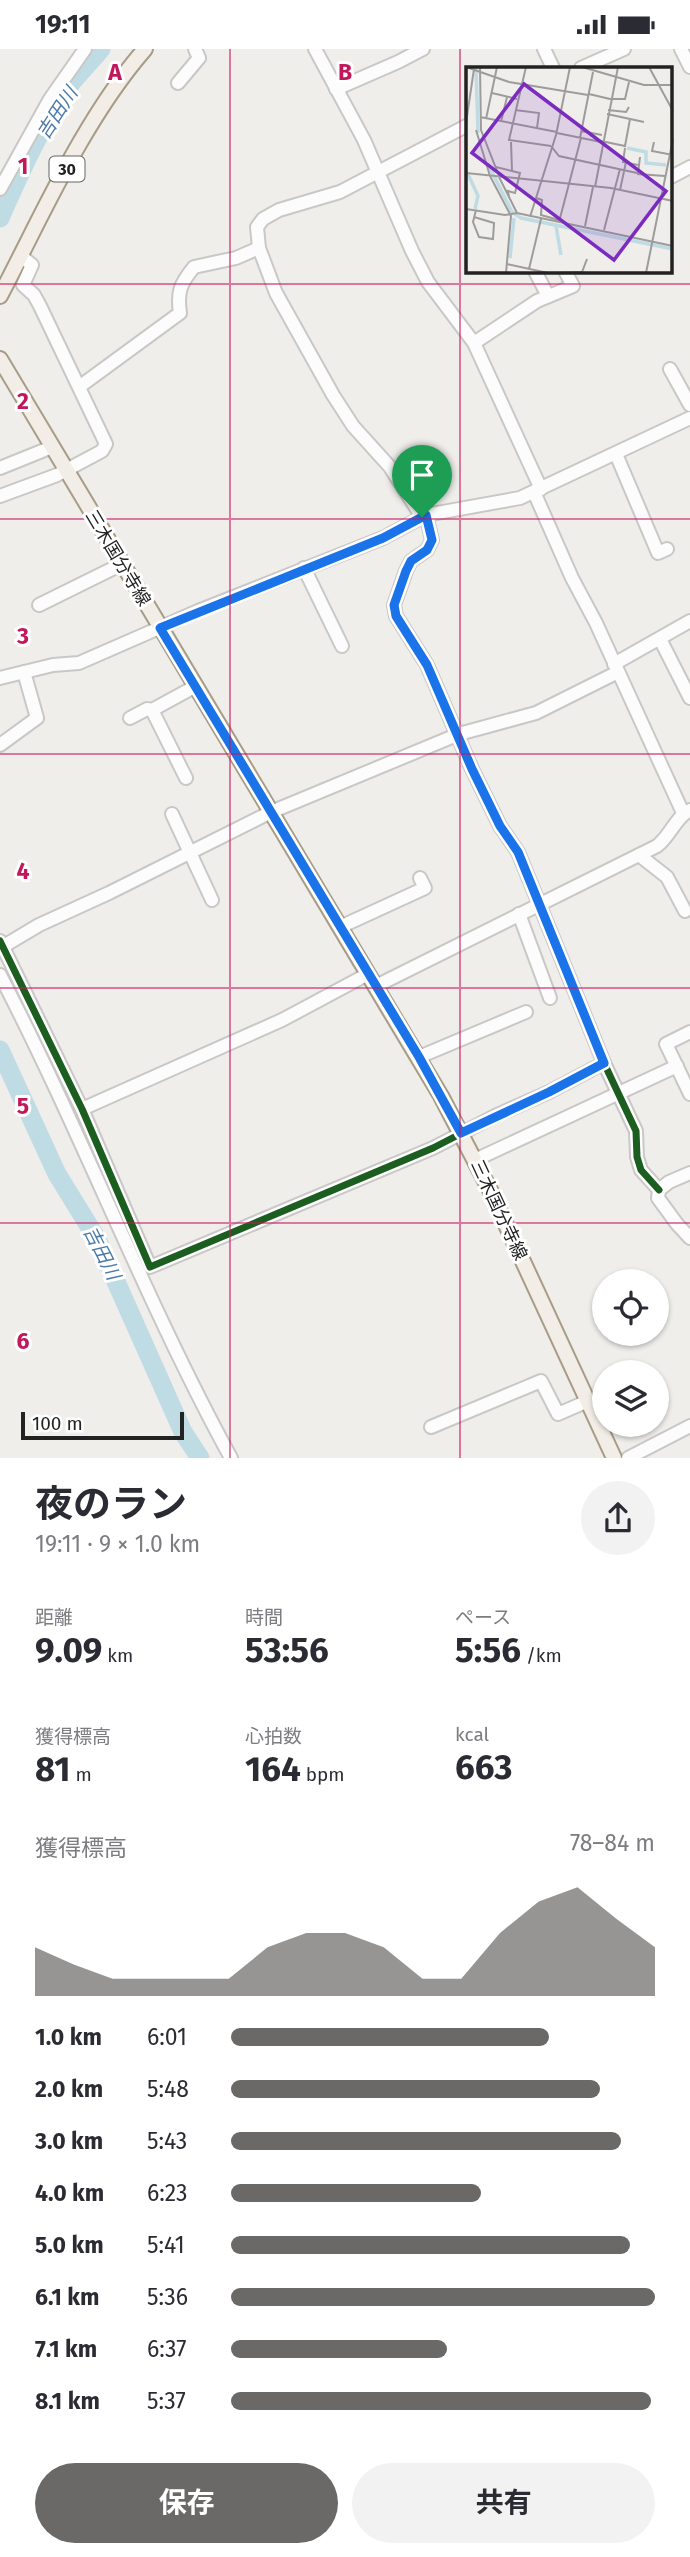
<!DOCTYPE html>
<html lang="ja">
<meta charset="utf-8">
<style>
body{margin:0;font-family:"Fira Sans","Noto Sans JP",sans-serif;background:#f2f2f3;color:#2b2b33;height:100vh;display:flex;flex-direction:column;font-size:26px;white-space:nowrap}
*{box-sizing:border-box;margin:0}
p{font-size:23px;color:#7c7c81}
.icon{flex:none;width:38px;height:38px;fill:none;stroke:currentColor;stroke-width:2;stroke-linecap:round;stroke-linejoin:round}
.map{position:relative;height:1409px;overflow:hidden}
.details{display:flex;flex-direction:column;background:#fff;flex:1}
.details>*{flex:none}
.tools{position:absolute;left:592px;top:1220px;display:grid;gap:14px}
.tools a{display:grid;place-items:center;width:77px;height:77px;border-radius:50%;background:#fff;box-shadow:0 2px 5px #0004;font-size:35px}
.scale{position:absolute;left:21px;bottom:18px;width:163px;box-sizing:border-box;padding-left:7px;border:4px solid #222;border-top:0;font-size:19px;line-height:24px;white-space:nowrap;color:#222;-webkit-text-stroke:5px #fff;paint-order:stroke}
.pin{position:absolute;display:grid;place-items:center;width:60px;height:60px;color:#fff;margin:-72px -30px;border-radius:50% 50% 50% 0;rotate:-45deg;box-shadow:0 0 7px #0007}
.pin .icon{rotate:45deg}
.round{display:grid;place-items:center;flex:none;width:74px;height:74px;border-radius:37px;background:#f2f2f3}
.headline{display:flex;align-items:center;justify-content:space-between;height:119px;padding:0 35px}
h1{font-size:38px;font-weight:700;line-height:52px}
.figures{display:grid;grid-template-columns:repeat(3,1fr);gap:10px;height:119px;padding:7px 35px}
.figures div{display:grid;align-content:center}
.figures b{font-size:35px;font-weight:700}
.figures small{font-size:19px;font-weight:400}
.figures p{font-size:19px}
.chart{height:196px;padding:14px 35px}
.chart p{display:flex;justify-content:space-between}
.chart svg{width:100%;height:126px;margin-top:7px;fill:#6a6968;opacity:.7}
.button{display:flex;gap:14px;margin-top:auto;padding:14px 35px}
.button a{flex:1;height:80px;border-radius:42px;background:#6a6968;color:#fff;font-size:28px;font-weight:700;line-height:80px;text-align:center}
.button a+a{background:#f2f2f3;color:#2b2b33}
ul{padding:0 35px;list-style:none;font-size:23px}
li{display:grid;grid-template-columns:112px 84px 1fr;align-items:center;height:52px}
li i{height:18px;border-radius:9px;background:#6a6968}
.status{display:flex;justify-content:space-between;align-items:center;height:49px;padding:0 35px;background:#fff;direction:ltr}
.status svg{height:19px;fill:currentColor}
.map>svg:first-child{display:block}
</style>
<div class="status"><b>19:11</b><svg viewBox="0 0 49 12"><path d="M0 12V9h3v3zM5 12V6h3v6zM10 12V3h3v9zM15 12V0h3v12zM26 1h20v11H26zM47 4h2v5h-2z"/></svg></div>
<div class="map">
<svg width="690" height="1409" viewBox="0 0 690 1409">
<rect width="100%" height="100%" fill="#f0eeeb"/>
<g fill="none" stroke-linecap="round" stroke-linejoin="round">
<polyline stroke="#bfdbe3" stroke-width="3.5" points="594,558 608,586"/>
<g stroke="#bfdbe3" stroke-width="19">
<path d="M 0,169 C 21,122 42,74 72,33 C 81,22 92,11 101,0"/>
<polyline points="0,1001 57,1125 97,1190 183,1383 200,1409"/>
</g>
<g stroke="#c9c8c7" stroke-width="16">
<g id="minor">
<polyline points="315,0 364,91 412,202 428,233 474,294 541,440"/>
<polyline points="544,0 553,19"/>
<polyline points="681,0 690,18"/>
<polyline points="581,19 624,0"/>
<polyline points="178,34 199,9 195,0"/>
<polyline points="336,40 398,13 423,0"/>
<polyline points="671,128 690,118"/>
<polyline points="0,140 50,50 85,0"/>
<polyline points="535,222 548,247"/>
<polyline points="474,294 537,252 573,237 565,222"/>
<polyline points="670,320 690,356"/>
<path d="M 79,338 L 180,264 C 177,243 180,235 194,218 L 236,209 L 259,199"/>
<polyline points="616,405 658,504 667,500"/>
<polyline points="0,419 52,398"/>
<polyline points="534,443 572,529 596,574 683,764"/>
<polyline points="0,447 57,426 102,402 106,395 40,257 34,246 23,236 32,216 21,207"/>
<polyline points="426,466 432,491 427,501 411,512 406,522 394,556 396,567 427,616 472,720 500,777 518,803 604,1014 636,1082 637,1108 641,1121 659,1141"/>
<polyline points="422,468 390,418 353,377 333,346 276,244 259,199 257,178 263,170 279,161 340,143 468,76"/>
<polyline points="304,519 342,597"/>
<polyline points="39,556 122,515"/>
<polyline points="660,590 690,649"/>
<polyline points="614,615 690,572"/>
<polyline points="0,629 53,616 79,614 198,562 383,489 426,466 520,449 690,369"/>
<polyline points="152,661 186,729"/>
<polyline points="130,669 147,660 152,661 196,637"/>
<polyline points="0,696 37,669 24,623"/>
<polyline points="172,765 212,851"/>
<polyline points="639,806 667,828 685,862"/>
<polyline points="519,865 550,949"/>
<polyline points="340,878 425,839 420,829"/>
<polyline points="0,892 82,1060 150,1218 433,1099 495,1067 549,1043 604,1014"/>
<polyline points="0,896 2,898 39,876 109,844 271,763 459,685 536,664 618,623"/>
<path d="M 0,926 C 82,1084 145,1252 231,1409"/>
<path d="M 376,937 L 657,797 C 670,787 676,768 690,761"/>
<polyline points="690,983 666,995 690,1045"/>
<polyline points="419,1008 526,963"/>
<polyline points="82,1060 282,971 368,925"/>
<polyline points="475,1111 677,1017"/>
<polyline points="690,1124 669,1133 659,1141 658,1149 677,1175 690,1189"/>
<polyline points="431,1378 541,1332 558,1365 588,1352"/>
<polyline points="628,1409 690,1377"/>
</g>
</g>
<g stroke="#a79c86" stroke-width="18">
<g id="major">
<path d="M 0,247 C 43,165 84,70 145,0"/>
<polyline points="0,310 441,1047 490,1141 614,1409"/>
</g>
</g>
<use href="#minor" stroke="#fdfcfc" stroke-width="12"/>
<use href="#major" stroke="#f3ede7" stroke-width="14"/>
<g stroke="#fff" stroke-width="11">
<g id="cycleway">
<polyline points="426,466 432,491 427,501 411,512 406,522 394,556 396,567 427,616 472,720 500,777 518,803 604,1014 636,1082 637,1108 641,1121 659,1141"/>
<polyline points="0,892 82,1060 150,1218 433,1099 495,1067 549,1043 604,1014"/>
</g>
</g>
<use href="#cycleway" stroke="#1b5e20" stroke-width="7"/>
</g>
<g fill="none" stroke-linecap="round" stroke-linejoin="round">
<g stroke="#fff" stroke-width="14">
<polygon id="route" points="426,466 432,491 427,501 411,512 406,522 394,556 396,567 427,616 472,720 500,777 518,803 604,1014 549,1043 461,1084 419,1008 160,579 383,489"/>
</g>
<use href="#route" stroke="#1a73e8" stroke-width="9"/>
</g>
<path fill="none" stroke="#c2185b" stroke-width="2" stroke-opacity="0.55" d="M 230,0 L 230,1409M 460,0 L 460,1409M 0,235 L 690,235M 0,470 L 690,470M 0,705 L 690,705M 0,939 L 690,939M 0,1174 L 690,1174"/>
<g text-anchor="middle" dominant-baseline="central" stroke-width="6" stroke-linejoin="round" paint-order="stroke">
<rect fill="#fff" stroke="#646464" stroke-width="2" x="49.5" y="107.5" width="35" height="25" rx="5"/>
<g font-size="16" font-weight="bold" fill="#222">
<text x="67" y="120">30</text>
</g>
<g font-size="18" fill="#222" stroke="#fff">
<text transform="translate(118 509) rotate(59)">三木国分寺線</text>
<text transform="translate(499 1161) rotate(65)">三木国分寺線</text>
</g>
<g font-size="19" font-style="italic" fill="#4a7aab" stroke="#fff">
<text transform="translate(57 64) rotate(-57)">吉田川</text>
<text transform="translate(102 1204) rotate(63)">吉田川</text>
</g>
</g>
<g transform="translate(466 18)">
<rect width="206" height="206" fill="#f0eeeb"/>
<path fill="none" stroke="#bfdbe3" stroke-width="3.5" d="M 10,0 L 12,66M 161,81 L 180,85 L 180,96 L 200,98M 22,97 L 46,145 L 55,151 L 207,182M 2,107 L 12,129 L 9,142M 90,159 L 95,188M 44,191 L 48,151"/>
<path fill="none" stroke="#9e9c9b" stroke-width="2" d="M 0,0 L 43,15 L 122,28M 14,0 L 15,63 L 33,109M 60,0 L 43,73 L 85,79M 116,0 L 178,18 L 207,18M 183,0 L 207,44M 26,26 L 51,32M 123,27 L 144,32M 144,32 L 159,32 L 163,15M 49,43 L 73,46 L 71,61M 142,43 L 160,45 L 163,40M 141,47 L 178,55M 14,50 L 91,65M 20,52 L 31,0M 35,55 L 41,30M 0,56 L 8,2M 10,63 L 24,109M 115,64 L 136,68M 91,66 L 135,75M 114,71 L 127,5M 135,74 L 159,79 L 164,52M 45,75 L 46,104M 188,75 L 186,84 L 207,88M 85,79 L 93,89 L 171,106M 159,81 L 157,95 L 172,98M 174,90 L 172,107 L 199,109M 30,100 L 54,106 L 49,126 L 42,124 L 43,130M 0,106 L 145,121 L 207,134M 24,109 L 45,149 L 40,206M 33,110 L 51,146M 129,120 L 152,0M 154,123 L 160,95M 70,131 L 76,133 L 75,148 L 93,153M 0,142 L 39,148 L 51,146 L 207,179M 8,150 L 28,156 L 27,172 L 13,170 L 7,155 L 10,143M 64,150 L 90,68 L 104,0M 93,155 L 115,71M 119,159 L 127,120M 138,163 L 154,102M 41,197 L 82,206M 63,202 L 75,152M 91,206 L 116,205 L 121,192M 180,206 L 207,72"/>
<path fill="#7b2cbf" fill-opacity="0.15" stroke="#7b2cbf" stroke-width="3.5" d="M 58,17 L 200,124 L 148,193 L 6,86 Z"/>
<rect width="206" height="206" fill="none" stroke="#222" stroke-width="3.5"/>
</g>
<g font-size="23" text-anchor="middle" font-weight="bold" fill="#c2185b" stroke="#fff" stroke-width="6" stroke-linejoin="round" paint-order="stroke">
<text x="115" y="31">A</text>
<text x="345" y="31">B</text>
<text x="23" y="125">1</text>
<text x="23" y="360">2</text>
<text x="23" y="595">3</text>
<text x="23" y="830">4</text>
<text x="23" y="1065">5</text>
<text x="23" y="1300">6</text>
</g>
</svg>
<div class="tools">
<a><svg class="icon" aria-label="locate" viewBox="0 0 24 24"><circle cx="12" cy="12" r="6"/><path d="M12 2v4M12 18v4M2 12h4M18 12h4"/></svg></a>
<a><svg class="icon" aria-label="layers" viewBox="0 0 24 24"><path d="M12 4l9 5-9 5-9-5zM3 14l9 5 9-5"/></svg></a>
</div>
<div class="scale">100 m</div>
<div class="pin" style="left:422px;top:468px;background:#1e9e55"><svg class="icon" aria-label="arrive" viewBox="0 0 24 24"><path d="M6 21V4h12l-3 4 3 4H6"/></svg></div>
</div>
<section class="details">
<div class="headline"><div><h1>夜のラン</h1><p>19:11 · 9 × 1.0 km</p></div><a class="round"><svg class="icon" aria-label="share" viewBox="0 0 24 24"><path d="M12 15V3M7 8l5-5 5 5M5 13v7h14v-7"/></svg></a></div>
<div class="figures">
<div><p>距離</p><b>9.09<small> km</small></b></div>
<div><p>時間</p><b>53:56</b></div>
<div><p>ペース</p><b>5:56<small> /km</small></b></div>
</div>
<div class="figures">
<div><p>獲得標高</p><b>81<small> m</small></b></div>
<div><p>心拍数</p><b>164<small> bpm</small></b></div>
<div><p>kcal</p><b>663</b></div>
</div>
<div class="chart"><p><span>獲得標高</span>78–84 m</p>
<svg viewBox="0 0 160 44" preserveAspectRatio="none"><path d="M0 44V27L10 33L20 38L30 38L40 38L50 38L60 27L70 22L80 22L90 27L100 38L110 38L120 22L130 11L140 6L150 17L160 27V44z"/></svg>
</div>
<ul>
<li><b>1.0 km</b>6:01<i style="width:75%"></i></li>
<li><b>2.0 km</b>5:48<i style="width:87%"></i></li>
<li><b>3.0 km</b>5:43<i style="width:92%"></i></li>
<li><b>4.0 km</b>6:23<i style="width:59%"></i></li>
<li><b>5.0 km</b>5:41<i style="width:94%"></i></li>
<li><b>6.1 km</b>5:36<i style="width:100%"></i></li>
<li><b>7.1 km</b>6:37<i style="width:51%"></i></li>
<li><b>8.1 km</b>5:37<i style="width:99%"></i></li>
</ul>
<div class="button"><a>保存</a><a>共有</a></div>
</section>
